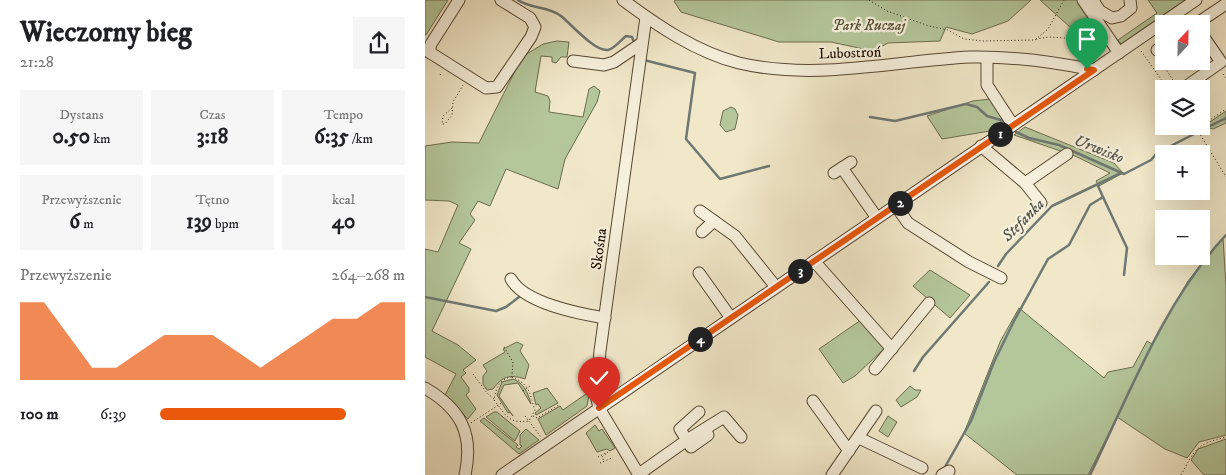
<!DOCTYPE html>
<html lang="pl">
<meta charset="utf-8">
<style>
body{margin:0;font-family:"IM FELL DW Pica",serif;background:#f6f6f6;color:#202124;height:100vh;display:flex;flex-direction:column;font-size:19px;white-space:nowrap}
*{box-sizing:border-box;margin:0}
p{font-size:16px;color:#757577}
.icon{flex:none;width:28px;height:28px;fill:none;stroke:currentColor;stroke-width:2;stroke-linecap:round;stroke-linejoin:round}
.map{position:relative;flex:1;overflow:hidden}
.panel{display:flex;flex-direction:column;background:#fff;width:425px}
.panel>*{flex:none}
.needle{width:32px;rotate:22deg}
.controls{position:absolute;left:730px;top:15px;display:grid;gap:10px}
.controls a{display:grid;place-items:center;width:55px;height:55px;border-radius:0px;background:#fff;box-shadow:0 5px 20px #0002;font-size:25px}
.pin{position:absolute;display:grid;place-items:center;width:42px;height:42px;color:#fff;margin:-51px -21px;border-radius:50% 50% 50% 0;rotate:-45deg;box-shadow:0 0 5px #0007}
.pin .icon{rotate:45deg}
.km{position:absolute;width:25px;height:25px;margin:-12px;border-radius:50%;background:#222;color:#fff;font-size:14px;line-height:25px;text-align:center}
.round{display:grid;place-items:center;flex:none;width:52px;height:52px;border-radius:0px;background:#f6f6f6}
.head{display:flex;align-items:center;justify-content:space-between;height:85px;padding:0 20px}
h1{font-size:28px;font-weight:800;line-height:38px}
.figures{display:grid;grid-template-columns:repeat(3,1fr);gap:8px;height:85px;padding:5px 20px}
.figures div{display:grid;align-content:center;border-radius:0px;background:#f6f6f6;text-align:center}
.figures b{font-size:21px;font-weight:800}
.figures small{font-size:14px;font-weight:400}
.figures p{font-size:14px}
.chart{height:140px;padding:10px 20px}
.chart p{display:flex;justify-content:space-between}
.chart svg{width:100%;height:90px;margin-top:5px;fill:#ea580c;opacity:.7}
ul{padding:0 20px;list-style:none;font-size:16px}
li{display:grid;grid-template-columns:80px 60px 1fr;align-items:center;height:38px}
li i{height:12px;border-radius:6px;background:#ea580c}
main{display:flex;flex:1;min-height:0}
.map>svg:first-child{display:block}
</style>
<main>
<section class="panel">
<div class="head"><div><h1>Wieczorny bieg</h1><p>21:28</p></div><a class="round"><svg class="icon" aria-label="share" viewBox="0 0 24 24"><path d="M12 15V3M7 8l5-5 5 5M5 13v7h14v-7"/></svg></a></div>
<div class="figures">
<div><p>Dystans</p><b>0.50<small> km</small></b></div>
<div><p>Czas</p><b>3:18</b></div>
<div><p>Tempo</p><b>6:35<small> /km</small></b></div>
</div>
<div class="figures">
<div><p>Przewyższenie</p><b>6<small> m</small></b></div>
<div><p>Tętno</p><b>139<small> bpm</small></b></div>
<div><p>kcal</p><b>40</b></div>
</div>
<div class="chart"><p><span>Przewyższenie</span>264–268 m</p>
<svg viewBox="0 0 160 44" preserveAspectRatio="none"><path d="M0 44V6L10 6L20 22L30 38L40 38L50 30L60 22L70 22L80 22L90 30L100 38L110 30L120 22L130 14L140 14L150 6L160 6V44z"/></svg>
</div>
<ul>
<li><b>100 m</b>6:39<i style="width:76%"></i></li>
</ul>
</section>
<div class="map">
<svg width="801" height="475" viewBox="0 0 801 475">
<rect width="100%" height="100%" fill="#f1e8c9"/>
<filter id="stains"><feTurbulence type="fractalNoise" baseFrequency=".004" numOctaves="4"/><feColorMatrix values="0 0 0 0 .2 0 0 0 0 .09 0 0 0 0 .02 0 0 0 .5 -.17"/></filter>
<radialGradient id="worn" r=".72"><stop offset=".6" stop-color="#630" stop-opacity="0"/><stop offset="1" stop-color="#630" stop-opacity=".3"/></radialGradient>
<g fill="#b4c79b" stroke="#6c6c4e">
<polygon points="0,0 23,0 1,35 0,35"/>
<polygon points="251,0 606,0 583,21 547,34 521,27 515,41 463,43 448,51 406,42 354,42 256,12 249,1"/>
<polygon points="615,0 653,0 671,26 656,37"/>
<polygon points="723,0 760,0 696,44 693,40 732,13"/>
<polygon points="132,41 144,42 142,57 136,57 131,63 127,62 127,57 116,56 110,92 123,96 125,101 124,112 158,117 164,89 169,86 175,91 172,102 140,159 133,189 81,169 65,206 53,201 45,214 50,220 34,243 46,249 7,331 33,345 51,360 38,370 41,373 36,377 44,388 44,392 41,395 51,409 43,419 20,395 31,374 0,357 0,249 13,252 33,205 24,201 0,200 0,146 27,142 54,143 97,57 118,44"/>
<polygon points="565,99 579,119 565,131 517,139 502,116 548,101"/>
<polygon points="306,107 310,109 313,115 310,129 301,132 295,125 298,111"/>
<polygon points="801,111 801,123 788,129 779,126"/>
<polygon points="600,127 689,163 698,173 674,186 671,181 685,173 650,156 589,135"/>
<polygon points="798,238 801,286 801,435 774,442 762,458 740,449 692,417 663,475 592,475 539,433 575,342 594,308 679,378 683,372 708,367 722,341 727,344 763,281"/>
<polygon points="505,270 545,295 525,318 488,286"/>
<polygon points="436,320 460,348 430,376 418,383 394,349"/>
<path d="M 92,342 L 98,345 L 95,351 L 104,365 L 100,379 C 84,374 78,376 68,389 L 62,390 L 58,384 L 58,376 L 62,371 L 58,365 L 80,352 L 78,349 Z"/>
<path d="M 88,379 C 99,383 103,393 106,404 L 93,383 L 79,385 L 74,396 L 88,416 L 85,412 L 83,413 L 72,395 L 77,382 Z"/>
<polygon points="163,383 166,383 162,406 121,435 113,419 135,406 138,410 161,394"/>
<polygon points="485,386 490,390 496,390 492,397 476,407 471,400"/>
<polygon points="122,388 133,403 111,415 110,413 116,408 113,404 111,405 108,393"/>
<polygon points="69,412 72,412 95,431 90,441 61,417"/>
<polygon points="463,416 472,422 463,437 454,431"/>
<polygon points="59,418 93,445 91,447 94,449 97,446 95,445 95,435 101,429 114,440 94,454 55,421"/>
<polygon points="170,425 174,431 177,429 190,448 185,451 182,449 172,452 161,433"/>
<polygon points="801,439 801,475 779,475 766,460 773,449"/>
</g>
<g fill="none" stroke-linecap="round" stroke-linejoin="round">
<g stroke="#6e7874" stroke-width="2.5">
<path d="M 93,0 C 105,9 124,6 136,16 C 146,24 170,52 183,50 C 189,49 196,40 201,36 L 207,37 L 209,42"/>
<polyline points="219,60 270,73 261,139 295,179 344,166"/>
<polyline points="445,117 470,121 541,104 552,107 562,116 579,121"/>
<polyline points="779,129 801,118"/>
<polyline points="591,132 604,138 634,145 699,174 726,160 732,153 771,133"/>
<polyline points="678,197 702,248 699,275"/>
<polyline points="573,266 581,254 627,206 696,173"/>
<polyline points="0,297 71,311 81,307 94,297"/>
<polyline points="489,371 498,357 564,282"/>
<polyline points="520,467 546,421 569,362 589,321 623,259 644,245 665,205 678,197 673,186"/>
<path d="M 665,475 C 704,395 739,301 801,235"/>
</g>
<g stroke="#574732" stroke-width="13">
<g id="minor">
<path d="M 198,0 C 233,26 271,52 314,63 C 390,81 468,61 545,57 C 586,56 629,62 669,70"/>
<polyline points="658,0 694,53"/>
<polyline points="669,2 675,11 687,18 696,16 706,8 705,0"/>
<polyline points="771,24 801,4"/>
<polyline points="732,50 739,45"/>
<polyline points="4,52 61,88 72,87 106,37 110,27 105,18 76,0"/>
<polyline points="4,52 6,44 34,0"/>
<polyline points="562,58 562,85 588,125"/>
<polyline points="148,61 179,65 189,62 217,43"/>
<polyline points="759,88 796,62 776,33"/>
<polyline points="556,146 600,183 616,203"/>
<polyline points="417,168 452,218"/>
<polyline points="409,173 426,162"/>
<polyline points="600,183 642,154"/>
<polyline points="471,206 483,223 544,262 576,278"/>
<polyline points="275,211 310,236 351,287"/>
<polyline points="277,232 289,221"/>
<polyline points="389,261 467,349"/>
<polyline points="274,273 306,318"/>
<path d="M 86,279 C 99,303 155,314 180,318"/>
<polyline points="450,369 504,303"/>
<path d="M 0,388 C 36,409 49,434 40,475"/>
<polyline points="388,401 424,451"/>
<polyline points="274,412 255,429 266,447 283,435"/>
<polyline points="434,438 497,468"/>
<polyline points="214,474 262,440 299,417 316,437"/>
<polyline points="77,475 771,0"/>
<polyline points="214,475 174,408 171,395 175,351 221,17"/>
<polyline points="407,475 451,411"/>
<polyline points="517,475 524,471"/>
</g>
</g>
<g stroke="#241100" stroke-width="1" stroke-dasharray="1 2.5" stroke-linecap="butt">
<polyline points="444,0 462,11 504,26 523,30 539,39 559,41 610,40 623,29 639,0"/>
<polyline points="611,39 624,37 641,38 655,42 663,39 667,32"/>
<polyline points="716,51 743,89"/>
<polyline points="654,56 662,39"/>
<polyline points="734,59 750,83"/>
<polyline points="798,74 801,78"/>
<polyline points="15,75 17,72"/>
<polyline points="27,108 18,116 17,124 20,124 27,115 28,102 38,85"/>
<polyline points="776,120 779,124 801,109"/>
<polyline points="770,126 801,177"/>
<polyline points="79,347 88,362 87,376"/>
<polyline points="48,374 62,393 69,399"/>
<path d="M 87,377 C 106,385 104,393 110,410 L 104,421 C 83,424 81,415 69,400 C 71,388 74,379 87,377 Z"/>
<polyline points="98,391 105,386"/>
<polyline points="100,416 116,437"/>
<polyline points="108,416 112,418 134,405"/>
<polyline points="46,423 78,402"/>
<polyline points="173,457 183,452 177,457 179,461"/>
<polyline points="175,463 187,458"/>
<path d="M 756,475 C 771,448 770,445 801,437"/>
</g>
<use href="#minor" stroke="#f6f0dc" stroke-width="11"/>
</g>
<g fill="none" stroke-linecap="round" stroke-linejoin="round">
<g stroke="#fff" stroke-width="10">
<polyline id="route" points="174,408 669,70 662,69"/>
</g>
<use href="#route" stroke="#ea580c" stroke-width="6"/>
</g>
<g text-anchor="middle" dominant-baseline="central" stroke-width="4.5" stroke-linejoin="round" paint-order="stroke">
<g font-size="15" font-style="italic" fill="#565136" stroke="#f6f0dc">
<text x="444" y="25">Park Ruczaj</text>
</g>
<g font-size="15" fill="#241100" stroke="#f6f0dc">
<text transform="translate(425 53) rotate(-2)">Lubostroń</text>
<text transform="translate(174 249) rotate(-82)">Skośna</text>
</g>
<g font-size="16" font-style="italic" fill="#55564d" stroke="#f6f0dc">
<text transform="translate(674 149) rotate(22)">Urwisko</text>
<text transform="translate(598 220) rotate(-45)">Stefanka</text>
</g>
</g>
<rect width="100%" height="100%" filter="url(#stains)"/>
<rect width="100%" height="100%" fill="url(#worn)"/>
</svg>
<div class="controls">
<a><svg class="needle" viewBox="-14 -14 28 28"><path d="M0-13l5 13h-10z" fill="#e53935"/><path d="M0 13l5-13h-10z" fill="#757577"/></svg></a>
<a><svg class="icon" aria-label="layers" viewBox="0 0 24 24"><path d="M12 4l9 5-9 5-9-5zM3 14l9 5 9-5"/></svg></a>
<a>+</a>
<a>−</a>
</div>
<div class="pin" style="left:662px;top:69px;background:#1e9e55"><svg class="icon" aria-label="arrive" viewBox="0 0 24 24"><path d="M6 21V4h12l-3 4 3 4H6"/></svg></div>
<div class="pin" style="left:174px;top:408px;background:#d93025"><svg class="icon" aria-label="check" viewBox="0 0 24 24"><path d="M5 12l5 5 9-10"/></svg></div>
<b class="km" style="left:575px;top:134px">1</b>
<b class="km" style="left:475px;top:203px">2</b>
<b class="km" style="left:375px;top:271px">3</b>
<b class="km" style="left:275px;top:339px">4</b>
</div>
</main>
